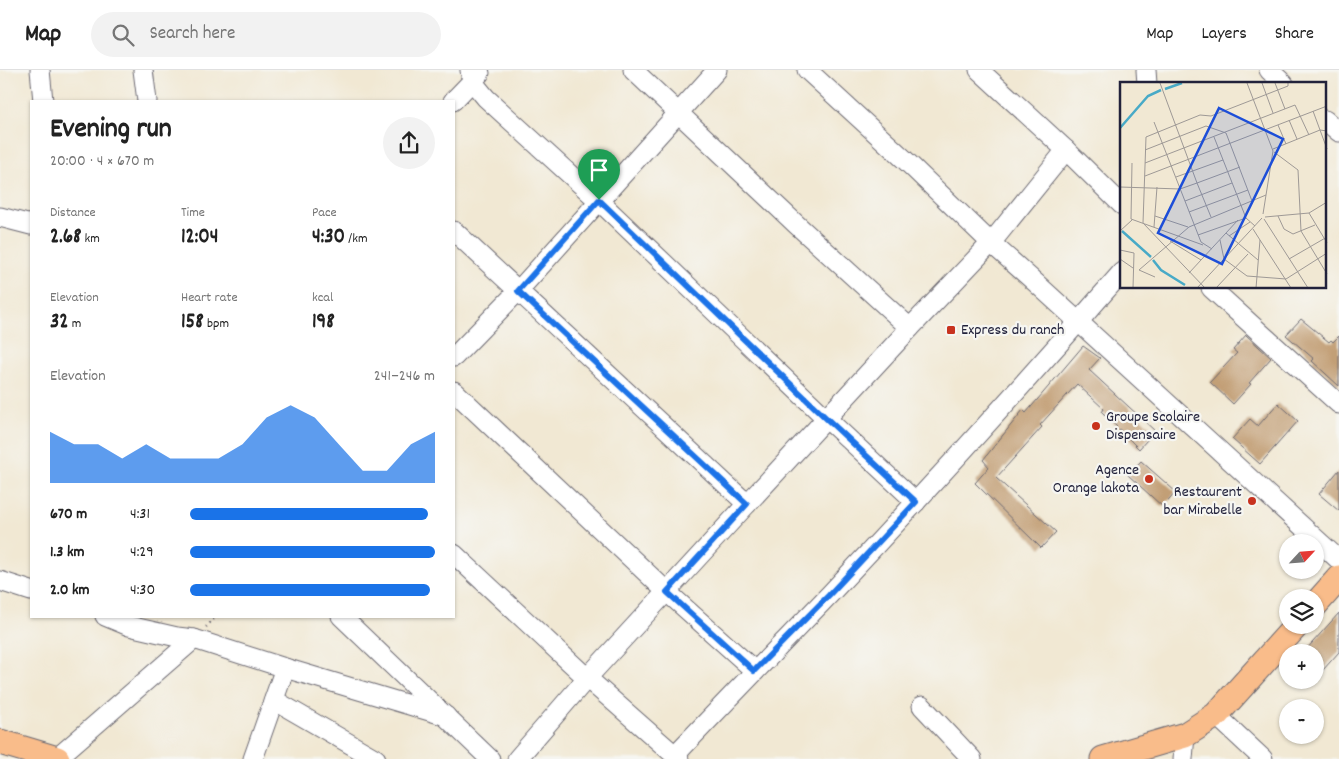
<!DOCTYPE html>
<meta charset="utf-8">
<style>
body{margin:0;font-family:Dekko,sans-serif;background:#f2f2f2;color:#222;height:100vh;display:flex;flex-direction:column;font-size:19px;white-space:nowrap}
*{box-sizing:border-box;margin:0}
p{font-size:16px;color:#767676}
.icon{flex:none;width:28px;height:28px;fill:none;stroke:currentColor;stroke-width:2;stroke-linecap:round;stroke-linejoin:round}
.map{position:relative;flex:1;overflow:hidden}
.side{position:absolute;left:30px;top:30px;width:425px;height:518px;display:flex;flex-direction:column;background:#fff;border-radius:0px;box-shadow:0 1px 4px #0004}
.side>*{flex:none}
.needle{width:32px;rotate:64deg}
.tools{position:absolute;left:1279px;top:464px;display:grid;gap:10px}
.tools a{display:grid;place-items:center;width:45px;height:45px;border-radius:50%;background:#fff;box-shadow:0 1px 4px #0004;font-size:25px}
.pin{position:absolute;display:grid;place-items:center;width:42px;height:42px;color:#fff;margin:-51px -21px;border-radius:50% 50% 50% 0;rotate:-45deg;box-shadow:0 0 5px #0007}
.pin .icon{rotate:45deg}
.round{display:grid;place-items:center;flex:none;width:52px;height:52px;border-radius:26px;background:#f2f2f2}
.head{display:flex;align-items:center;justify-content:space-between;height:85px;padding:0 20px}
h1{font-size:28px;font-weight:700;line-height:38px}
.metrics{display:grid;grid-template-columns:repeat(3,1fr);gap:8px;height:85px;padding:5px 20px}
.metrics div{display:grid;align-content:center}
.metrics b{font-size:21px;font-weight:700}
.metrics small{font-size:14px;font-weight:400}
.metrics p{font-size:14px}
.chart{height:140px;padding:10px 20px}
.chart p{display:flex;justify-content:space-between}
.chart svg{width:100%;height:90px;margin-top:5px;fill:#1a73e8;opacity:.7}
ul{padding:0 20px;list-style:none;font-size:16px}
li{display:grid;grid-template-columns:80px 60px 1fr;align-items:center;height:38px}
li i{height:12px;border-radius:6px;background:#1a73e8}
header{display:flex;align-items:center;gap:30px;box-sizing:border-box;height:70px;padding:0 25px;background:#fff;border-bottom:1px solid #e0e0e0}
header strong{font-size:24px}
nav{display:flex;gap:28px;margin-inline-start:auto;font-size:18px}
.search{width:350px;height:45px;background:#f2f2f2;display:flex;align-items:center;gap:12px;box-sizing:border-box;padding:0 18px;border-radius:28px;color:#767676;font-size:19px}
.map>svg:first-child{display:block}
</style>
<header>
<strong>Map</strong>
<div class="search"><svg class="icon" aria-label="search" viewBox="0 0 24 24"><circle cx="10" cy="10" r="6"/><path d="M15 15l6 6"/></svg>Search here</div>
<nav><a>Map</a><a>Layers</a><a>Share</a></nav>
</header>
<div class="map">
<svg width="1339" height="689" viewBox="0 0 1339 689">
<rect width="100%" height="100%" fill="#f6f6f2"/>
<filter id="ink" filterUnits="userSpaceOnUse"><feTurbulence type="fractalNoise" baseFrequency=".02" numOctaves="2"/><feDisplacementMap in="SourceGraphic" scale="10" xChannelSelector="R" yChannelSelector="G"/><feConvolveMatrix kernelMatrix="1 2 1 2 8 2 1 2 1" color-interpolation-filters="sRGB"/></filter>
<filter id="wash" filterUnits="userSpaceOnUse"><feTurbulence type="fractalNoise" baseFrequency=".0096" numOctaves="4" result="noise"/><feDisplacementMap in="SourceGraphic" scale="20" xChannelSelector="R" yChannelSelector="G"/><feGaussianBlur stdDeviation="1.12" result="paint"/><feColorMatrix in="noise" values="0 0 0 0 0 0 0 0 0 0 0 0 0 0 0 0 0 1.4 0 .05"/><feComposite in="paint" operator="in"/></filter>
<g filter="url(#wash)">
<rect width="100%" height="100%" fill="#f1e8d3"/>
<g id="blocks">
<g fill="#c29f76">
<polygon points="1301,249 1329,272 1331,270 1333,272 1339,266 1339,316 1312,291 1314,289 1286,265"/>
<polygon points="1246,265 1271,288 1249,313 1251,314 1233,334 1210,312 1237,283 1233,280"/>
<polygon points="1083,276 1100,288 1089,300 1155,361 1139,379 1102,342 1104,339 1077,314 1040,355 1042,357 996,408 1056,462 1041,478 975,413 989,397 983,390 1023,340 1026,343"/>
<polygon points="1278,333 1298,351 1260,394 1232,369 1250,349 1258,356"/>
<polygon points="1141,391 1176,422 1163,437 1128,405"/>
<polygon points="1339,400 1339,441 1319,424"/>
<polygon points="1339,543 1339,582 1315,609 1315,582 1304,582"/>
</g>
</g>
</g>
<g filter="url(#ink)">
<use href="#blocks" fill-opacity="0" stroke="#6a6770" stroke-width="1"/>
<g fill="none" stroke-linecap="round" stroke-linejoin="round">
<g stroke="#6a6770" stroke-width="21">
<g id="minor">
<polyline points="40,0 43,31"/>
<polyline points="143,0 147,31"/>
<polyline points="633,0 797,155 910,258"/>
<polyline points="717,0 599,131 827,349 916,432"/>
<polyline points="807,0 904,89 991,173 1036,213 1339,490"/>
<polyline points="979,0 1066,80 1122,135"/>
<polyline points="1146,0 1147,14"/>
<polyline points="1269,0 1284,14"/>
<polyline points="453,31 480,3"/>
<polyline points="1325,50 1339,62"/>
<polyline points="0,147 31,155"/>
<polyline points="454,161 747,434"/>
<polyline points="1211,218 1339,334"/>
<polyline points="454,287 518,221 599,131 486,28 472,11 470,0"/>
<polyline points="454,321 667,522 755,601"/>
<polyline points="454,484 587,608 679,689"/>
<polyline points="0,511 31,521"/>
<polyline points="105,546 129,556 177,567 194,569 285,598 446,646"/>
<polyline points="341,546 490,689"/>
<polyline points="274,630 376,689"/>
<polyline points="922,636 972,689"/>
<polyline points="1216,645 1263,689"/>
<path d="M 675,685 C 726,631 778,578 830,524 C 929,419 1027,311 1122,202"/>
<polyline points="56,689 194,569"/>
<polyline points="253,689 285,598"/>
<polyline points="517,689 587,608 747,434 910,258 991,173 1066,80"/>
<polyline points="1183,689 1185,665"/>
</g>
</g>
<g stroke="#6a6770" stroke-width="27">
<g id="major">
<polyline points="1315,535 1339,508"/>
<polyline points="0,672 57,689"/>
<polyline points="1103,689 1185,665 1216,645 1297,555"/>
</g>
</g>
<polyline stroke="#6a6770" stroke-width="2.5" stroke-dasharray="1 4" stroke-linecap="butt" points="206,557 217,546"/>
<use href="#minor" stroke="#fff" stroke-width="19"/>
<use href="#major" stroke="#f9bc8a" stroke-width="25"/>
</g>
</g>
<g fill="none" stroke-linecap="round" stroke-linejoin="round" filter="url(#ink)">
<g stroke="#fff" stroke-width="10">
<polygon id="route" points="599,130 827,349 916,432 829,525 754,601 667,522 747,434 518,221"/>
</g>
<use href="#route" stroke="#1a73e8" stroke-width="6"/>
</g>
<g fill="#c8321e" stroke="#f6f6f2" stroke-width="2">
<rect x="946" y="255" width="10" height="10" rx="2.5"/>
<circle cx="1096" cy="356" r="5"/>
<circle cx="1149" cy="409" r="5"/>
<circle cx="1252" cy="431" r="5"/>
</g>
<g text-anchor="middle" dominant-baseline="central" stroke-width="4.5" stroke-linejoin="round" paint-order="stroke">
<g font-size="16" fill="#22223b" stroke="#f6f6f2" text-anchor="start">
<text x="961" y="260">Express du ranch</text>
<text x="1106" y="347">Groupe Scolaire<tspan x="1106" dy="18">Dispensaire</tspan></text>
<text x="1139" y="400" text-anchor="end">Agence<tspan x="1139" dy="18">Orange lakota</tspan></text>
<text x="1242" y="422" text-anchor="end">Restaurent<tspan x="1242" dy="18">bar Mirabelle</tspan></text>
</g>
</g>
<g transform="translate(1120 12)">
<rect width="206" height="206" fill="#f1e8d3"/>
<path fill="none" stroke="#48aac7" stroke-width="2.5" d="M 45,7 L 62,1M 0,46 L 28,14 L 41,8M 2,149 L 31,175M 33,178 L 41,188 L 65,203"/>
<path fill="none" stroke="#9e9996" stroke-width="1" d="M 40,1 L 77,101 L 120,85M 127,1 L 153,69 L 143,132M 142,1 L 153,31M 155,1 L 165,27M 193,29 L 207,67M 169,38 L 177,57M 34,40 L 81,160 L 92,167M 158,43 L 166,62M 94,55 L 126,136 L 135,144M 153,67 L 200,48 L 207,49M 25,68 L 86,44 L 106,51 L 132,119M 154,70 L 178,88 L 181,149 L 207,192M 12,81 L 11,137 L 83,163M 25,81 L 175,23 L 189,53M 25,94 L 207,24M 56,95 L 103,78M 0,105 L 60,107 L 77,101 L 91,135M 65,119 L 112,101M 69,130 L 128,108M 189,131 L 207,120M 35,134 L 68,145M 158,134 L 164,147 L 173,152 L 195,143M 145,135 L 189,131 L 207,161M 144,137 L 188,206M 34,145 L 37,105M 133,147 L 140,158 L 136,206M 0,149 L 12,138M 106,151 L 138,178M 78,153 L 126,136M 109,154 L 130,140M 100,158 L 104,177 L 127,194 L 166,197 L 207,171M 140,158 L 171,206M 50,159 L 81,178M 0,168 L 14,171 L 13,206M 0,177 L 13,186M 169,177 L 207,155M 19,188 L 69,145 L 146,113M 19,188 L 35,195M 69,191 L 118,138M 77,206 L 142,136M 85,206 L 23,141 L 26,55 L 80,33 L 91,34 L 168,4 L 168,1M 96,206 L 128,172"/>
<path fill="#1d4ed8" fill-opacity="0.15" stroke="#1d4ed8" stroke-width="2.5" d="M 99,26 L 163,57 L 102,182 L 38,151 Z"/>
<rect width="206" height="206" fill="none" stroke="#22223b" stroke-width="2.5"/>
</g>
</svg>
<div class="tools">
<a><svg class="needle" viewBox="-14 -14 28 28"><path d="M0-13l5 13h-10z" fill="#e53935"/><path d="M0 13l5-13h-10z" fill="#767676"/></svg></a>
<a><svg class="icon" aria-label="layers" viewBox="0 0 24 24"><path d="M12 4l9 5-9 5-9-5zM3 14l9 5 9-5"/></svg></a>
<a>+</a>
<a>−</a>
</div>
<div class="pin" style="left:599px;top:130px;background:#1e9e55"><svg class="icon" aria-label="arrive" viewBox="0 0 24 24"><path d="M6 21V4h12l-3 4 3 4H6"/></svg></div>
<section class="side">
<div class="head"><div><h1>Evening run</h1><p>20:00 · 4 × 670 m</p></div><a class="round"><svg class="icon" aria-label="share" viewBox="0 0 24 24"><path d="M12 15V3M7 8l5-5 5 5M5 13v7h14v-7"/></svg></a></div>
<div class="metrics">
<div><p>Distance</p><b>2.68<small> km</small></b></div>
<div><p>Time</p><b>12:04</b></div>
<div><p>Pace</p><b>4:30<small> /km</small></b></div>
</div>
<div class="metrics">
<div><p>Elevation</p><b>32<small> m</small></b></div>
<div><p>Heart rate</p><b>158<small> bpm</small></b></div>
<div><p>kcal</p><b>198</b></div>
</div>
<div class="chart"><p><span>Elevation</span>241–246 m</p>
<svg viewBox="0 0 160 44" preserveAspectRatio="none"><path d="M0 44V19L10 25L20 25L30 32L40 25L50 32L60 32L70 32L80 25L90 12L100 6L110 12L120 25L130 38L140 38L150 25L160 19V44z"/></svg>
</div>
<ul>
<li><b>670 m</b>4:31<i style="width:97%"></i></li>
<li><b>1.3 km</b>4:29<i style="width:100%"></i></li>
<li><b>2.0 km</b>4:30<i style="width:98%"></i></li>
</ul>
</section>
</div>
